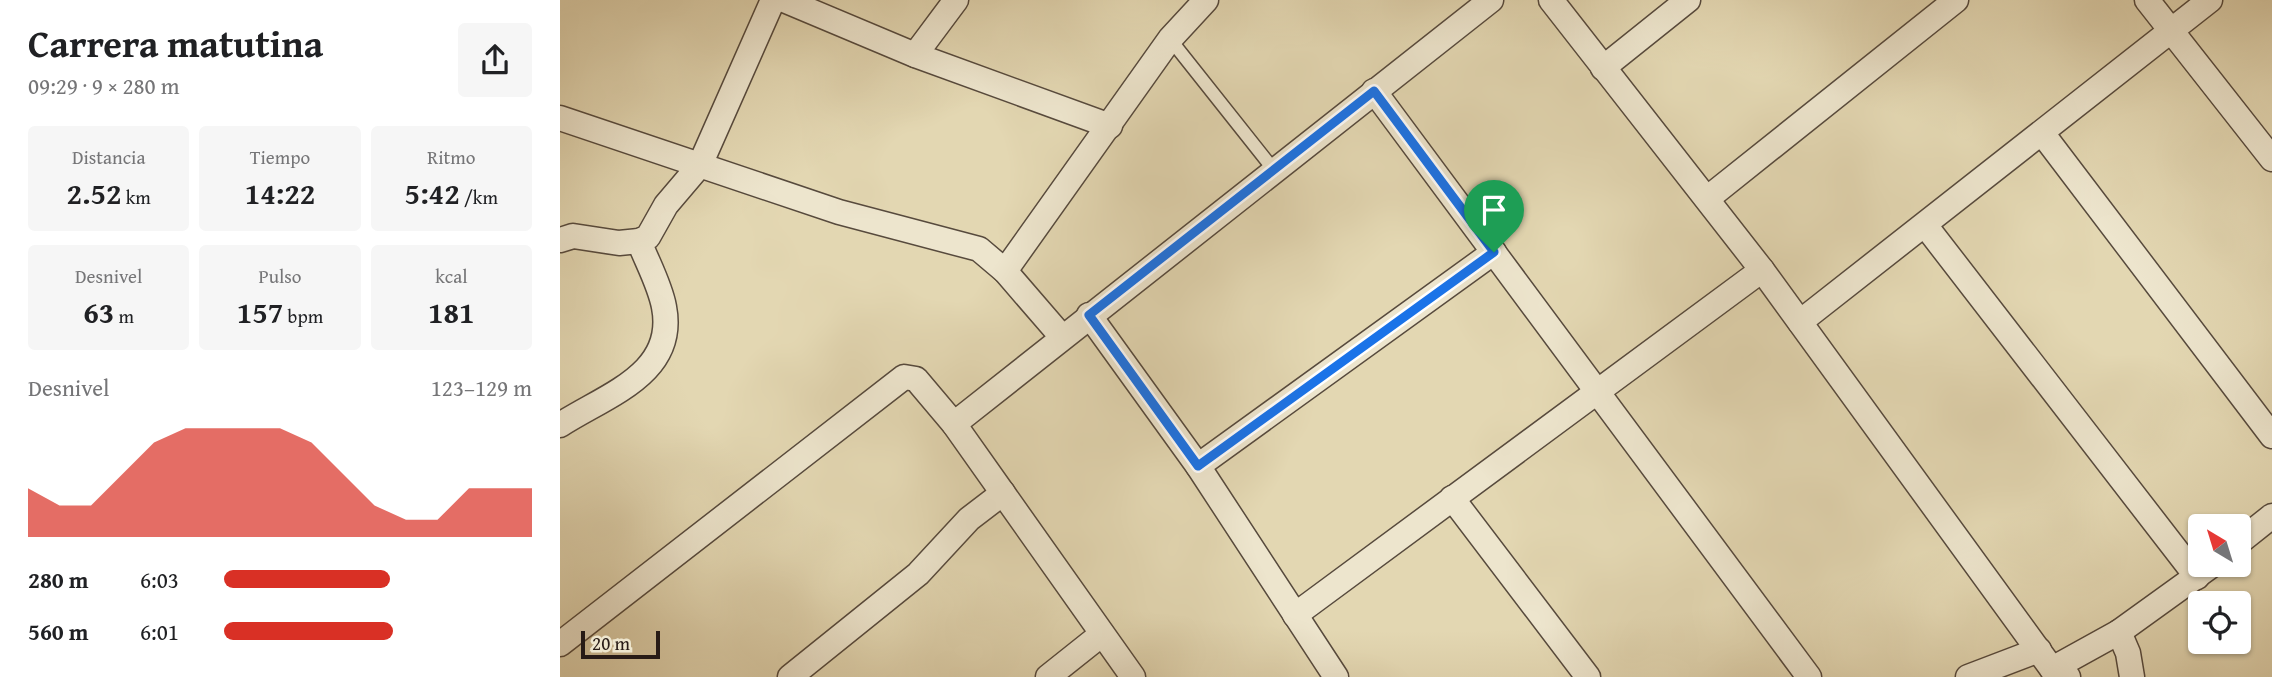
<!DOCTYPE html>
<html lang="es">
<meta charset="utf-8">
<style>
body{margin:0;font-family:"Gentium Book Plus",serif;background:#f6f6f6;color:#202124;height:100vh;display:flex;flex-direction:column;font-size:26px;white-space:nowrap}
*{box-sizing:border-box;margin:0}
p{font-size:23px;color:#757577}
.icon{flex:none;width:38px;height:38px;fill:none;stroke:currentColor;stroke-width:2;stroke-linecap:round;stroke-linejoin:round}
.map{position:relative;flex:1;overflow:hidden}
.sheet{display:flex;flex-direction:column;background:#fff;width:560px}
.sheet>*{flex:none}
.needle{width:46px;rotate:322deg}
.fabs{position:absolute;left:1628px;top:514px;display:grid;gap:14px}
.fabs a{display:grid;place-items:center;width:63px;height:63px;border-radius:7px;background:#fff;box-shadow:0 2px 5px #0004;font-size:35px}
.scale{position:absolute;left:21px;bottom:18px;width:79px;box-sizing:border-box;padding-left:7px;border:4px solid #281b16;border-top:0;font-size:19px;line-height:24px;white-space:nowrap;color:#281b16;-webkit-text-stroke:5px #ede5cd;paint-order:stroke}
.pin{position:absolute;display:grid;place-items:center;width:60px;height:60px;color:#fff;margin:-72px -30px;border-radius:50% 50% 50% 0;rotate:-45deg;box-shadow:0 0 7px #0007}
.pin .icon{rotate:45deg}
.round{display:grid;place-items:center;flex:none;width:74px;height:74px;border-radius:7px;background:#f6f6f6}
.head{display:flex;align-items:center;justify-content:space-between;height:119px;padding:0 28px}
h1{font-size:38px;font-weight:600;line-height:52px}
.metrics{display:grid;grid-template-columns:repeat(3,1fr);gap:10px;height:119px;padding:7px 28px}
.metrics div{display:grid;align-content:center;border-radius:7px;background:#f6f6f6;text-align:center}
.metrics b{font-size:30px;font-weight:600}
.metrics small{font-size:19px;font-weight:400}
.metrics p{font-size:19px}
.chart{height:196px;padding:14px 28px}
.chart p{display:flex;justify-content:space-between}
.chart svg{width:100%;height:126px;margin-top:7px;fill:#d93025;opacity:.7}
ul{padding:0 28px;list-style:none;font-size:23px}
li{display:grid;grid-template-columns:112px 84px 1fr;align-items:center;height:52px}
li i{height:18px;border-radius:9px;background:#d93025}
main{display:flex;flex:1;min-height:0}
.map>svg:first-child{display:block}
</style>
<main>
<section class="sheet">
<div class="head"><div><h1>Carrera matutina</h1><p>09:29 · 9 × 280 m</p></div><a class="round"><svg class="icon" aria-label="share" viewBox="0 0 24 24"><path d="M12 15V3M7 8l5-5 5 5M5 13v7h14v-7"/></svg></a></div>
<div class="metrics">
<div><p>Distancia</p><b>2.52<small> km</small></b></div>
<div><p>Tiempo</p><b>14:22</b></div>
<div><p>Ritmo</p><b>5:42<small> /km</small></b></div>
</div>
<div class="metrics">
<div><p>Desnivel</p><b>63<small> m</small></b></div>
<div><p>Pulso</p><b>157<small> bpm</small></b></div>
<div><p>kcal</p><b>181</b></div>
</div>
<div class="chart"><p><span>Desnivel</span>123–129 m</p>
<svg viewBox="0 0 160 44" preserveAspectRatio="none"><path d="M0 44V27L10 33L20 33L30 22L40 11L50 6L60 6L70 6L80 6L90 11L100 22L110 33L120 38L130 38L140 27L150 27L160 27V44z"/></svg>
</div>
<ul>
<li><b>280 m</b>6:03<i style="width:54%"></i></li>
<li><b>560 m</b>6:01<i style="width:55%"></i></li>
</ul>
</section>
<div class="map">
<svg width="1712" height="677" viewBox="0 0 1712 677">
<rect width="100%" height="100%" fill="#e3d7b2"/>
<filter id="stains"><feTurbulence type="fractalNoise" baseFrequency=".00286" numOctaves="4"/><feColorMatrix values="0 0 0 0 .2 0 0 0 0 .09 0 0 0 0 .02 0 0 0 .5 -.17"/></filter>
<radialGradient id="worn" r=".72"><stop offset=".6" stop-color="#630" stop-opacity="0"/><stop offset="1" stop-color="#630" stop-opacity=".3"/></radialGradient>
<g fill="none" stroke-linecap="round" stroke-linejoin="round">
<g stroke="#574a3d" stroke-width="15">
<polyline id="lane" points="610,39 714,170"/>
</g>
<g stroke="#574a3d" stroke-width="27">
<g id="street">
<polyline points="224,0 355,55 550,126"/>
<polyline points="991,0 1202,270 1492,669 1508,677"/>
<polyline points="1587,0 1712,159"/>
<polyline points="355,55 396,0"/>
<polyline points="1043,68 1128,0"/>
<polyline points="814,91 1249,677"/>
<polyline points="0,118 279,212 419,249 445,271 502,337"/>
<polyline points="1482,133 1712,436"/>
<polyline points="1148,198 1396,0"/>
<polyline points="1365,225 1637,577"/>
<polyline points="0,240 13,236 59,243 79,241 88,237 106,205 140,165 213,0"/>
<polyline points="445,271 610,39 646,0"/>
<polyline points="529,315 638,466 776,677"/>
<polyline points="1240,322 1650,0"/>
<polyline points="394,424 931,0"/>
<path d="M 0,425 C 46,395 117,374 104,307 C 100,285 87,262 79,241"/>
<polyline points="638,466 934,252"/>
<polyline points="892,498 1028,677"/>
<polyline points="1678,543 1712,516"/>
<polyline points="735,615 1202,270"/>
<polyline points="1559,632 1568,653 1572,677"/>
<polyline points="0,644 344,377 356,379 394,424 573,677"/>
<polyline points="1492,669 1559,632 1652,565"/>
<polyline points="230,677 358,574 409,519 443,493"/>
<polyline points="488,677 542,634"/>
<polyline points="1408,677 1479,650"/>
</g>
</g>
<use href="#lane" stroke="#ede5cd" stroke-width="12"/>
<use href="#street" stroke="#ede5cd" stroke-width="24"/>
</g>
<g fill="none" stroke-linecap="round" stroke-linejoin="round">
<g stroke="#fff" stroke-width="14">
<polygon id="route" points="814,91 934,252 638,466 529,315"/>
</g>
<use href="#route" stroke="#1a73e8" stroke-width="9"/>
</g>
<rect width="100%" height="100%" filter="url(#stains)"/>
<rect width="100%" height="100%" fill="url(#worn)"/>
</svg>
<div class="fabs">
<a><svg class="needle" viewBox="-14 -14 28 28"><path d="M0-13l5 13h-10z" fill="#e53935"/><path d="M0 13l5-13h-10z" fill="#757577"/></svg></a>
<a><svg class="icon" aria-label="locate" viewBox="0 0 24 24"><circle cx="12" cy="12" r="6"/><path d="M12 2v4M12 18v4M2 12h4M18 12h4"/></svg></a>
</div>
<div class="scale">20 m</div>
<div class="pin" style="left:934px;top:252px;background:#1e9e55"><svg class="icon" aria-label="arrive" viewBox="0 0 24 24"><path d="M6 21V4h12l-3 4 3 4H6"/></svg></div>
</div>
</main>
